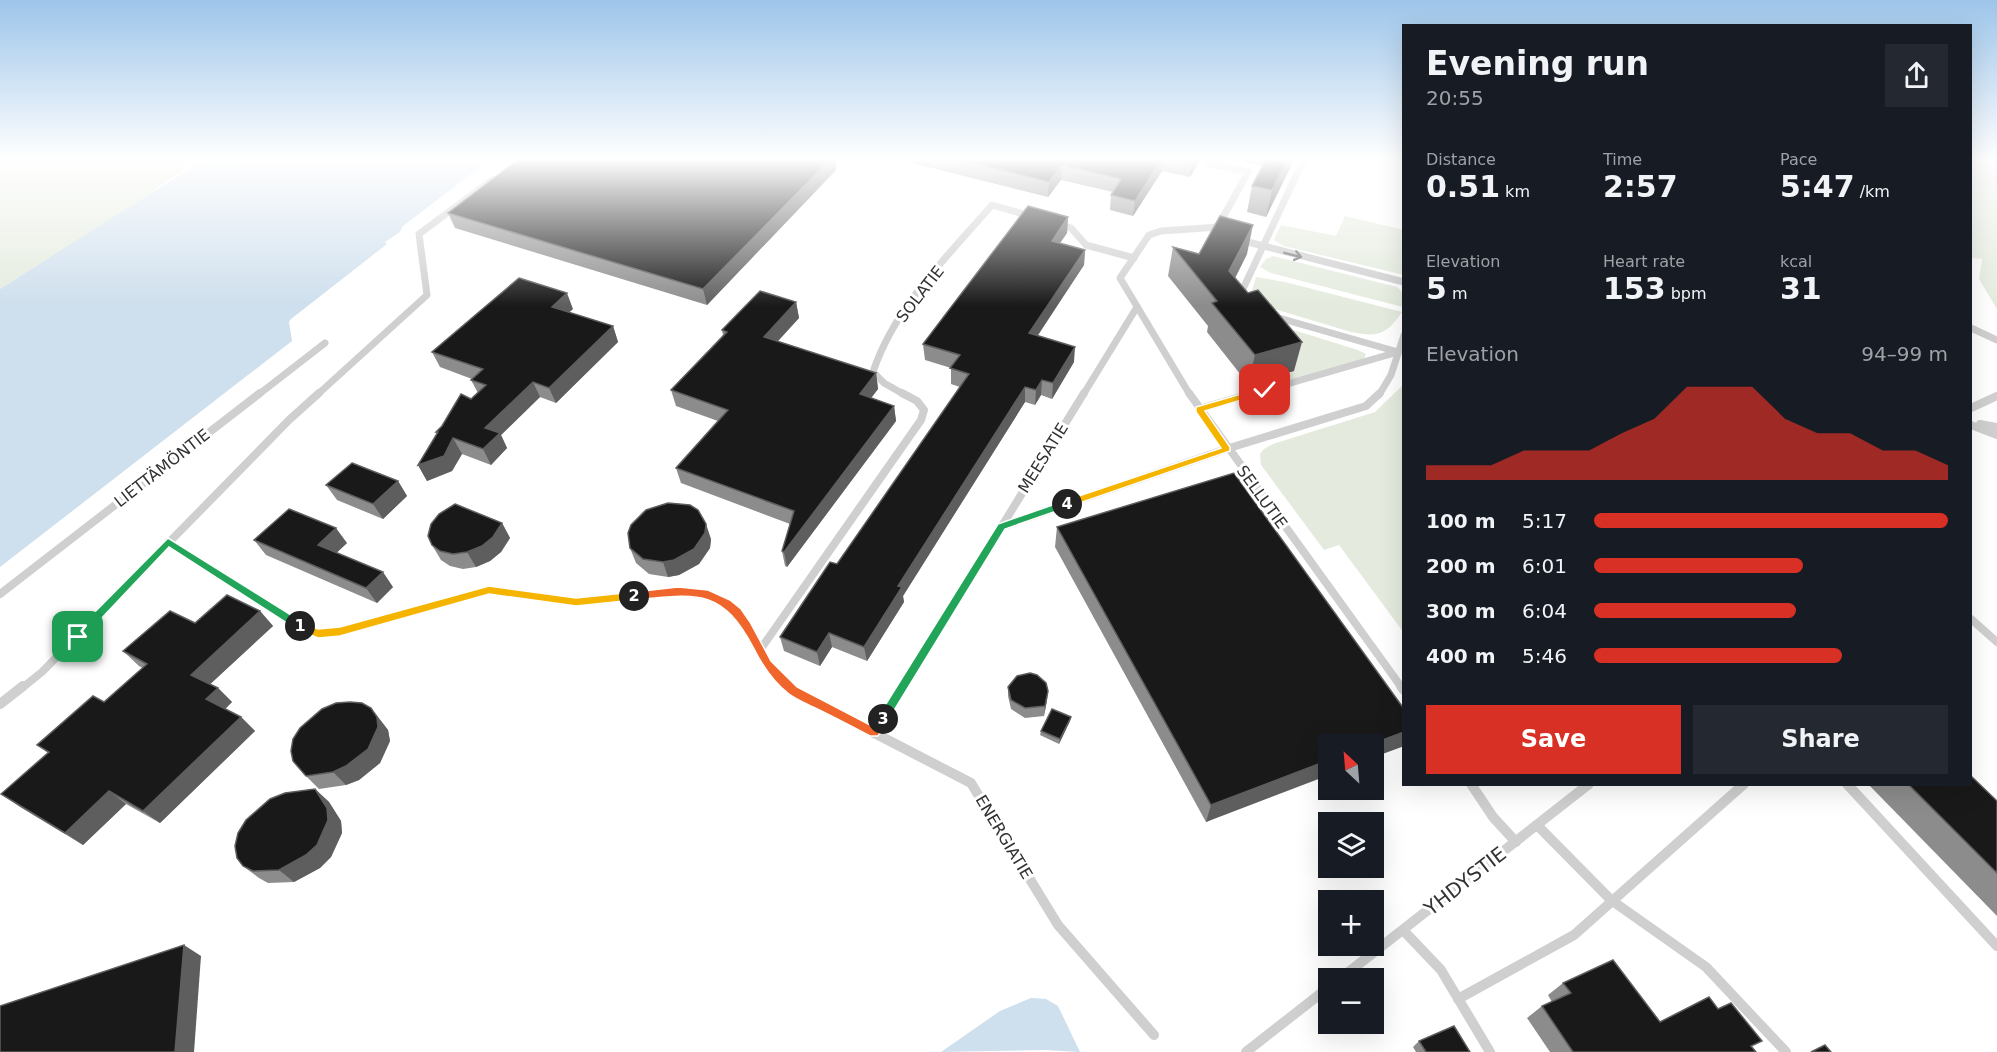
<!DOCTYPE html>
<meta charset="utf-8">
<style>
body{margin:0;font-family:"DejaVu Sans",sans-serif;background:#242831;color:#f1f3f6;height:100vh;display:flex;flex-direction:column;font-size:22px;white-space:nowrap}
*{box-sizing:border-box;margin:0}
p{font-size:20px;color:#9ea1a6}
.icon{flex:none;width:33px;height:33px;fill:none;stroke:currentColor;stroke-width:2;stroke-linecap:round;stroke-linejoin:round}
.map{position:relative;flex:1;overflow:hidden}
.panel{position:absolute;left:1402px;top:24px;width:570px;height:762px;display:flex;flex-direction:column;background:#171b24;border-radius:0px;box-shadow:0 6px 24px #0002}
.panel>*{flex:none}
.needle{width:39px;rotate:334deg}
.controls{position:absolute;left:1318px;top:734px;display:grid;gap:12px}
.controls a{display:grid;place-items:center;width:66px;height:66px;border-radius:0px;background:#171b24;box-shadow:0 6px 24px #0002;font-size:30px}
.pin{position:absolute;display:grid;place-items:center;width:51px;height:51px;color:#fff;margin:-26px;border-radius:12px;box-shadow:0 3px 9px #0006}
.km{position:absolute;width:30px;height:30px;margin:-15px;border-radius:50%;background:#222;color:#fff;font-size:16px;line-height:30px;text-align:center}
.round{display:grid;place-items:center;flex:none;width:63px;height:63px;border-radius:0px;background:#242831}
.headline{display:flex;align-items:center;justify-content:space-between;height:102px;padding:0 24px}
h1{font-size:33px;font-weight:800;line-height:45px}
.stats{display:grid;grid-template-columns:repeat(3,1fr);gap:9px;height:102px;padding:6px 24px}
.stats div{display:grid;align-content:center}
.stats b{font-size:30px;font-weight:800}
.stats small{font-size:16px;font-weight:400}
.stats p{font-size:16px}
.chart{height:168px;padding:12px 24px}
.chart p{display:flex;justify-content:space-between}
.chart svg{width:100%;height:108px;margin-top:6px;fill:#d93025;opacity:.7}
.button{display:flex;gap:12px;margin-top:auto;padding:12px 24px}
.button a{flex:1;height:69px;border-radius:0px;background:#d93025;color:#fff;font-size:24px;font-weight:800;line-height:69px;text-align:center}
.button a+a{background:#242831;color:#f1f3f6}
ul{padding:0 24px;list-style:none;font-size:20px}
li{display:grid;grid-template-columns:96px 72px 1fr;align-items:center;height:45px}
li i{height:15px;border-radius:8px;background:#d93025}
.map>svg:first-child{display:block}
</style>
<div class="map">
<svg width="1997" height="1052" viewBox="0 0 1997 1052">
<rect width="100%" height="100%" fill="#fff"/>
<g fill="#e4ebde">
<polygon points="0,159 198,159 127,210 0,289"/>
<polygon points="1971,161 1997,165 1997,309 1979,279 1982,259 1971,258"/>
<polygon points="1345,216 1404,230 1404,275 1284,246 1274,240 1281,225 1336,236"/>
<polygon points="1273,256 1397,287 1404,294 1403,307 1271,273 1260,267 1266,259"/>
<path d="M 1256,277 L 1285,282 L 1402,312 C 1387,334 1378,338 1351,332 L 1264,306 L 1251,294 Z"/>
<polygon points="1255,318 1358,350 1366,354 1364,359 1284,381 1278,376 1294,371"/>
<polygon points="1404,384 1404,633 1339,545 1324,550 1261,465 1260,454 1264,449 1273,444 1375,412"/>
</g>
<g fill="#cedfed">
<polygon points="205,159 491,159 403,226 400,232 385,242 387,244 291,319 289,322 292,341 0,567 0,289"/>
<polygon points="1031,998 1046,999 1058,1006 1080,1052 1046,1050 941,1052 1000,1011"/>
</g>
<g fill="none" stroke-linecap="round" stroke-linejoin="round">
<g stroke="#cfcfcf" stroke-width="7">
<polyline points="1208,163 1248,172 1222,219 1220,228"/>
<polyline points="1057,224 1071,228 1086,245 1134,258"/>
<polyline points="1240,240 1404,282"/>
<polyline points="1242,297 1242,291 1304,159"/>
<polyline points="1272,316 1398,352"/>
<polyline points="1971,328 1997,340"/>
<polyline points="258,395 325,343"/>
<polyline points="317,395 427,295 419,234 493,179"/>
<path d="M 905,395 L 884,383 L 873,372 C 895,306 948,256 992,205 L 1031,216"/>
<polyline points="1083,395 1137,307"/>
<polyline points="1190,395 1120,278 1149,235 1161,231 1219,227"/>
<polyline points="1249,395 1398,352"/>
<polyline points="1379,395 1391,375 1404,335"/>
</g>
<g stroke="#cfcfcf" stroke-width="8">
<polyline points="1189,393 1402,688"/>
<polyline points="1971,408 1997,396"/>
<polyline points="1199,409 1254,393"/>
<polyline points="1980,424 1997,427"/>
<polyline points="1971,425 1997,435"/>
<polyline points="1001,527 1226,449 1366,406 1380,393"/>
<polyline points="168,542 303,628 318,633 340,631 489,590 576,602 678,592 708,595 726,603 737,612 747,625 767,665 790,688"/>
<polyline points="0,594 260,393"/>
<polyline points="1971,619 1997,642"/>
<polyline points="760,650 921,420 924,410 917,401 902,393"/>
<polyline points="22,688 42,672 289,420 319,393"/>
<polyline points="902,688 1084,393"/>
</g>
<g stroke="#cfcfcf" stroke-width="10">
<polyline points="788,686 793,691 971,783 1058,925 1154,1035"/>
<polyline points="1401,686 1404,690"/>
<polyline points="0,704 23,686"/>
<polyline points="874,733 903,686"/>
<polyline points="1471,784 1493,817 1516,842"/>
<polyline points="1847,784 1997,946"/>
<polyline points="1537,825 1611,900 1706,967 1786,1052"/>
<polyline points="1403,930 1441,970 1490,1052"/>
<polyline points="1341,978 1589,784"/>
<polyline points="1458,999 1574,935 1744,784"/>
<polyline points="1246,1052 1329,987"/>
</g>
</g>
<g fill="#8c8c8c">
<polygon points="519,159 835,159 836,170 707,305 455,228 448,213"/>
<polygon points="908,159 1201,159 1190,177 1162,171 1133,216 1110,210 1111,195 1113,192 1061,180 1048,197 908,162"/>
<polygon points="1245,159 1292,159 1290,168 1266,217 1247,212 1252,186 1262,166 1244,161"/>
<polygon points="1068,217 1067,233 1060,243 1085,250 1084,265 1037,335 1074,362 1052,399 1041,395 1035,405 1025,402 903,596 904,602 867,661 832,647 820,666 784,651 780,637 837,564 960,387 951,384 951,368 925,360 923,344"/>
<polygon points="1173,247 1199,254 1247,254 1235,278 1294,371 1248,384 1207,332 1208,326 1168,276"/>
<polygon points="796,302 799,318 778,341 876,373 878,389 871,398 894,406 896,421 787,567 785,566 782,551 790,524 681,483 676,468 718,421 676,406 671,390 723,335 722,330"/>
<polygon points="573,309 569,312 613,326 618,342 556,403 540,397 501,435 507,448 491,465 462,454 452,471 427,481 418,465 437,434 436,432 478,393 471,380 472,379 440,367 432,352"/>
<polygon points="398,481 407,496 383,519 337,500 326,485"/>
<polygon points="502,523 510,538 501,552 490,561 476,567 463,569 450,566 441,560 432,545"/>
<polygon points="1057,527 1404,746 1374,757 1374,744 1206,822 1055,547"/>
<polygon points="711,539 710,548 699,564 679,575 668,577 649,574 636,563 630,548"/>
<polygon points="254,540 347,543 336,553 393,587 377,603 266,555"/>
<polygon points="260,611 273,626 210,684 218,688 232,702 225,709 241,717 255,731 160,823 126,804 83,845 20,807 1,794 48,753 37,745 104,702 143,668 139,666 123,651 195,623"/>
<polygon points="1008,687 1047,700 1044,716 1025,718 1011,709 1008,696"/>
<polygon points="371,708 388,730 390,741 380,763 359,780 346,785 319,789 306,776"/>
<polygon points="1071,717 1070,721 1059,744 1040,735 1041,731"/>
<polygon points="1868,784 1971,784 1997,801 1997,916"/>
<polygon points="315,789 329,802 341,821 342,833 331,857 320,868 294,882 268,883 259,878 243,866"/>
<polygon points="1563,983 1660,1022 1718,1009 1756,1052 1550,1052 1527,1018 1542,1006 1552,1002 1548,995"/>
<polygon points="1419,1041 1470,1052 1416,1052 1413,1047"/>
</g>
<g fill="#5e5e5e">
<polygon points="831,159 835,159 836,170 707,305 703,289"/>
<polygon points="1162,159 1163,159 1162,171 1133,216 1135,201"/>
<polygon points="1194,159 1201,159 1190,177 1192,162"/>
<polygon points="1286,159 1292,159 1290,168 1266,217 1272,190"/>
<polygon points="1062,165 1061,180 1048,197 1049,182"/>
<polygon points="1068,217 1067,233 1051,256 1052,241"/>
<polygon points="1253,225 1247,254 1224,300 1229,271"/>
<polygon points="1085,250 1084,265 1029,349 1029,333"/>
<polygon points="567,293 573,309 558,322 552,307"/>
<polygon points="796,302 799,318 767,353 764,337"/>
<polygon points="613,326 618,342 556,403 549,388"/>
<polygon points="1302,342 1294,371 1248,384 1255,355"/>
<polygon points="1075,347 1074,362 1052,399 1053,383"/>
<polygon points="876,373 878,389 862,410 860,394"/>
<polygon points="1042,380 1041,395 1035,405 1036,390"/>
<polygon points="533,382 540,397 501,435 507,448 491,465 483,449 485,428"/>
<polygon points="1025,387 1025,402 903,596 904,602 867,661 864,647 898,586"/>
<polygon points="894,406 896,421 787,567 784,552"/>
<polygon points="453,438 462,454 452,471 427,481 418,465"/>
<polygon points="398,481 407,496 383,519 373,504"/>
<polygon points="502,523 510,538 501,552 490,561 476,567 467,552"/>
<polygon points="706,524 711,539 710,548 699,564 679,575 668,577 663,562"/>
<polygon points="336,528 347,543 329,560 318,545"/>
<polygon points="383,572 393,587 377,603 366,588"/>
<polygon points="260,611 273,626 205,689 191,675"/>
<polygon points="829,633 832,647 820,666 817,652"/>
<polygon points="218,688 232,702 221,713 206,699"/>
<polygon points="1048,691 1047,700 1044,716 1045,706"/>
<polygon points="371,708 388,730 390,741 380,763 359,780 346,785 333,772"/>
<polygon points="241,717 255,731 160,823 143,811"/>
<polygon points="1071,717 1070,721 1059,744 1060,739"/>
<polygon points="1404,732 1404,746 1374,757 1374,744 1372,744"/>
<polygon points="1329,760 1329,775 1206,822 1211,805"/>
<polygon points="315,789 329,802 341,821 342,833 331,857 320,868 294,882 279,870"/>
<polygon points="109,791 126,804 83,845 65,833"/>
<polygon points="184,945 201,956 194,1052 175,1052"/>
</g>
<g fill="#191919" stroke="#5e5e5e" stroke-width="1.5">
<polygon points="519,159 831,159 703,289 448,213"/>
<polygon points="957,159 1162,159 1135,201 1111,195 1121,179 1062,165 1049,182"/>
<polygon points="1178,159 1194,159 1192,162"/>
<polygon points="1266,159 1288,159 1272,190 1252,186"/>
<polygon points="1028,206 1068,217 1052,241 1085,250 1029,333 1075,347 1053,383 1042,380 1036,390 1025,387 898,586 902,587 864,647 829,633 817,652 780,637 830,562 837,564 969,374 950,368 960,355 923,344"/>
<polygon points="1220,216 1253,225 1229,271 1248,293 1258,290 1302,342 1255,355 1212,303 1217,301 1173,247 1199,254"/>
<polygon points="519,278 567,293 552,307 613,326 549,388 533,382 485,428 500,433 483,449 453,438 444,456 418,465 438,432 436,432 442,426 461,394 471,399 486,385 471,380 483,369 432,352"/>
<polygon points="760,291 796,302 764,337 876,373 860,394 894,406 784,552 782,551 794,511 676,468 728,410 671,390 727,332 722,330"/>
<polygon points="352,463 398,481 373,504 326,485"/>
<polygon points="1234,473 1404,709 1404,732 1372,744 1329,744 1329,760 1211,805 1057,527"/>
<polygon points="668,503 690,505 698,510 706,524 705,533 694,549 674,560 663,562 643,559 630,548 628,533 631,525 646,510"/>
<polygon points="455,504 502,523 493,537 482,546 467,552 453,554 440,551 432,545 428,536 431,524 439,514"/>
<polygon points="289,509 336,528 318,545 383,572 366,588 254,540"/>
<polygon points="227,595 260,611 191,675 218,688 206,699 241,717 143,811 109,791 65,833 1,794 49,752 37,745 93,696 104,702 147,664 123,651 170,611 195,623"/>
<polygon points="1030,673 1037,675 1046,683 1048,691 1045,706 1025,708 1011,700 1008,687 1017,676"/>
<polygon points="350,702 362,703 371,708 377,717 378,727 368,749 346,766 333,772 306,776 293,761 291,751 293,739 300,728 322,709 336,703"/>
<polygon points="1052,709 1071,717 1060,739 1041,731"/>
<polygon points="1971,776 1997,801 1997,873 1908,784 1971,784"/>
<polygon points="315,789 327,808 328,820 317,845 306,855 279,870 253,871 243,866 237,858 235,846 238,833 246,820 270,799 285,793"/>
<polygon points="184,945 175,1052 0,1052 0,1006"/>
<polygon points="1613,960 1660,1022 1709,997 1718,1009 1731,1003 1762,1041 1751,1046 1756,1052 1573,1052 1542,1006 1571,993 1563,983"/>
<polygon points="1454,1026 1470,1052 1426,1052 1419,1041"/>
<polygon points="1825,1045 1831,1052 1811,1052"/>
</g>
<defs><path id="oneway-shaft" d="M-6 0H5M1.5-3L5.5 0L1.5 3" fill="none" stroke-width="1.6" stroke-linecap="round" stroke-linejoin="round" transform="scale(1.5)"/></defs>
<use stroke="#797979" href="#oneway-shaft" transform="translate(1293 255) rotate(14)"/>
<linearGradient id="sky" x2="0" y2="1"><stop stop-color="#9dc5ea"/><stop offset="0.52" stop-color="#fff"/><stop offset="1" stop-color="#fff" stop-opacity="0"/></linearGradient>
<rect width="1997" height="306" fill="url(#sky)"/>
<polygon fill="#22a559" stroke="#fff" stroke-width="1.5" points="168,538 304,623 304,629 296,629 169,547 81,640 74,640 74,633"/>
<polygon fill="#f5b400" stroke="#fff" stroke-width="1.5" points="489,586 576,598 634,592 639,596 634,600 576,606 489,594 340,636 318,638 296,629 295,626 300,622 318,629 340,627"/>
<path fill="#f0652b" stroke="#fff" stroke-width="1.5" d="M 678,587 L 708,590 L 730,600 L 741,609 L 750,622 L 771,661 L 797,687 L 872,726 L 879,715 L 887,715 L 888,719 L 878,736 L 870,736 C 851,726 832,716 813,707 C 805,703 796,699 789,694 C 773,682 762,665 753,647 C 721,587 696,594 634,600 L 629,596 L 634,592 Z"/>
<polygon fill="#22a559" stroke="#fff" stroke-width="1.5" points="1067,500 1071,501 1071,506 1005,529 887,722 879,722 879,715 998,524"/>
<polygon fill="#f5b400" stroke="#fff" stroke-width="1.5" points="1265,387 1270,390 1268,392 1205,411 1230,447 1230,451 1071,506 1064,506 1064,501 1221,448 1196,412 1196,407"/>
<g text-anchor="middle" dominant-baseline="central" stroke-width="6" stroke-linejoin="round" paint-order="stroke">
<g font-size="16" fill="#323232" stroke="#fff">
<text transform="translate(920 294) rotate(-52)">SOLATIE</text>
<text transform="translate(1043 458) rotate(-58)">MEESATIE</text>
<text transform="translate(162 468) rotate(-38)">LIETTÄMÖNTIE</text>
<text transform="translate(1262 497) rotate(54)">SELLUTIE</text>
<text transform="translate(1004 837) rotate(59)">ENERGIATIE</text>
</g>
<g font-size="20" fill="#323232" stroke="#fff">
<text transform="translate(1465 881) rotate(-38)">YHDYSTIE</text>
</g>
</g>
</svg>
<div class="controls">
<a><svg class="needle" viewBox="-14 -14 28 28"><path d="M0-13l5 13h-10z" fill="#e53935"/><path d="M0 13l5-13h-10z" fill="#9ea1a6"/></svg></a>
<a><svg class="icon" aria-label="layers" viewBox="0 0 24 24"><path d="M12 4l9 5-9 5-9-5zM3 14l9 5 9-5"/></svg></a>
<a>+</a>
<a>−</a>
</div>
<div class="pin" style="left:78px;top:637px;background:#1e9e55"><svg class="icon" aria-label="arrive" viewBox="0 0 24 24"><path d="M6 21V4h12l-3 4 3 4H6"/></svg></div>
<div class="pin" style="left:1265px;top:390px;background:#d93025"><svg class="icon" aria-label="check" viewBox="0 0 24 24"><path d="M5 12l5 5 9-10"/></svg></div>
<b class="km" style="left:300px;top:626px">1</b>
<b class="km" style="left:634px;top:596px">2</b>
<b class="km" style="left:883px;top:719px">3</b>
<b class="km" style="left:1067px;top:504px">4</b>
<section class="panel">
<div class="headline"><div><h1>Evening run</h1><p>20:55</p></div><a class="round"><svg class="icon" aria-label="share" viewBox="0 0 24 24"><path d="M12 15V3M7 8l5-5 5 5M5 13v7h14v-7"/></svg></a></div>
<div class="stats">
<div><p>Distance</p><b>0.51<small> km</small></b></div>
<div><p>Time</p><b>2:57</b></div>
<div><p>Pace</p><b>5:47<small> /km</small></b></div>
</div>
<div class="stats">
<div><p>Elevation</p><b>5<small> m</small></b></div>
<div><p>Heart rate</p><b>153<small> bpm</small></b></div>
<div><p>kcal</p><b>31</b></div>
</div>
<div class="chart"><p><span>Elevation</span>94–99 m</p>
<svg viewBox="0 0 160 44" preserveAspectRatio="none"><path d="M0 44V38L10 38L20 38L30 32L40 32L50 32L60 25L70 19L80 6L90 6L100 6L110 19L120 25L130 25L140 32L150 32L160 38V44z"/></svg>
</div>
<ul>
<li><b>100 m</b>5:17<i style="width:100%"></i></li>
<li><b>200 m</b>6:01<i style="width:59%"></i></li>
<li><b>300 m</b>6:04<i style="width:57%"></i></li>
<li><b>400 m</b>5:46<i style="width:70%"></i></li>
</ul>
<div class="button"><a>Save</a><a>Share</a></div>
</section>
</div>
